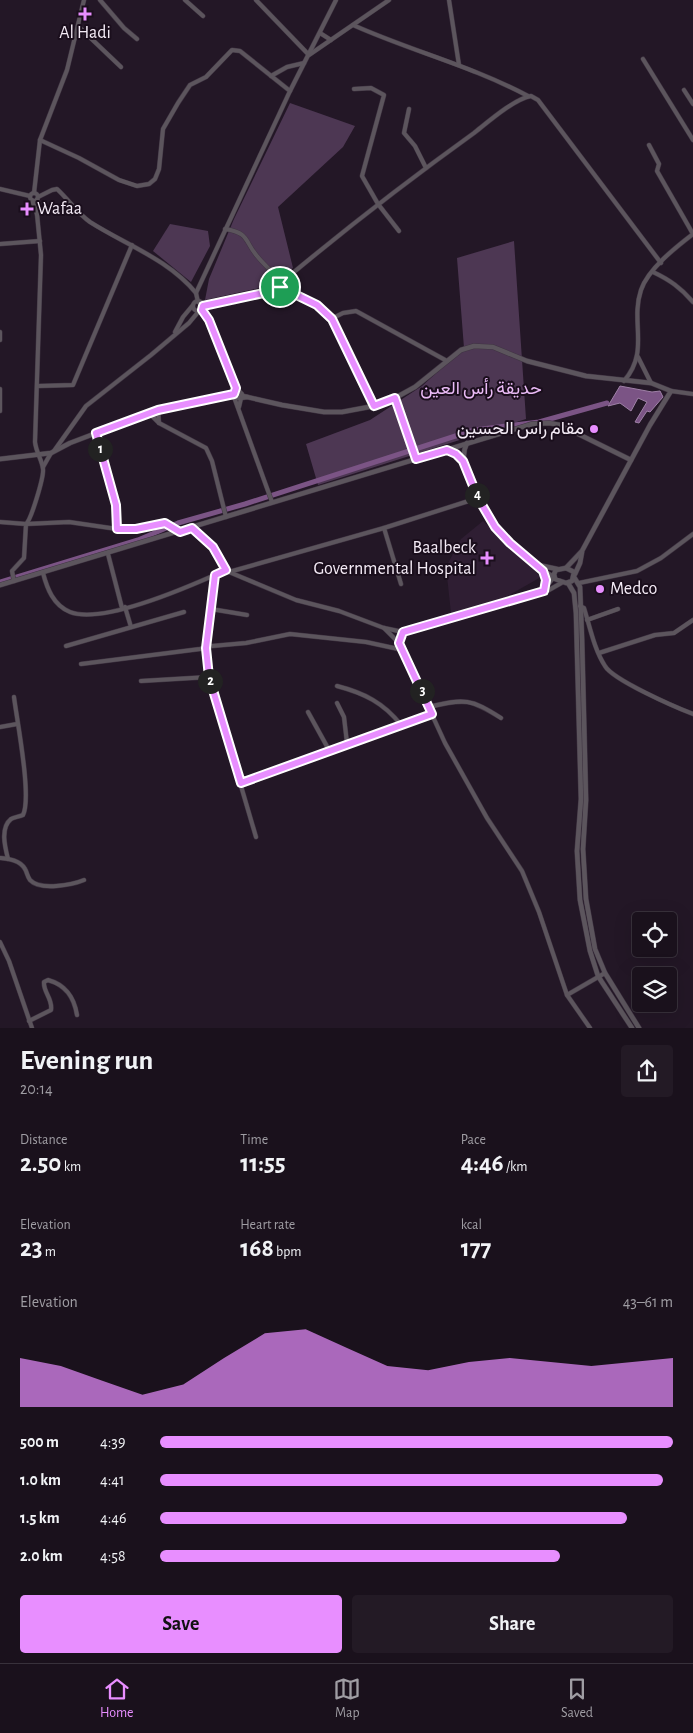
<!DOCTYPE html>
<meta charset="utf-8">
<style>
body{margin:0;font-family:"Alegreya Sans",Vazirmatn,sans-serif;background:#231a25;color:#f1f3f6;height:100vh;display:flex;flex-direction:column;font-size:19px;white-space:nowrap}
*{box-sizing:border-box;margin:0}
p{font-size:16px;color:#9f9da3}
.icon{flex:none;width:28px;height:28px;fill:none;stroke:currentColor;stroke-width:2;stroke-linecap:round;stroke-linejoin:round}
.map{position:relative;height:1028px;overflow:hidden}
.sheet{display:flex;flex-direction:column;background:#1a111c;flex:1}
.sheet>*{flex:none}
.fabs{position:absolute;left:632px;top:912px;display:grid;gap:10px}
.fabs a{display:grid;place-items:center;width:45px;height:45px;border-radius:5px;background:#1a111c;box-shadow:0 5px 20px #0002,0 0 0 1px #38313b;font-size:25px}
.pin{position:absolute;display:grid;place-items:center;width:42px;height:42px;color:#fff;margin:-21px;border:2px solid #fff;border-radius:50%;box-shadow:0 1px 5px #0007}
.km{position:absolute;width:25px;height:25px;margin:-12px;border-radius:50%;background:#222;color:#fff;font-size:14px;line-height:25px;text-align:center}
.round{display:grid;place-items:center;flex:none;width:52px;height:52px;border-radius:5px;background:#231a25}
.overview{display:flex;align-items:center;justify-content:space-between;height:85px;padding:0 20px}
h1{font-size:28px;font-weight:600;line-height:38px}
.metrics{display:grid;grid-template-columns:repeat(3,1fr);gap:8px;height:85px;padding:5px 20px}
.metrics div{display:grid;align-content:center}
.metrics b{font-size:25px;font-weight:600}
.metrics small{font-size:14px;font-weight:400}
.metrics p{font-size:14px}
.chart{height:140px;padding:10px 20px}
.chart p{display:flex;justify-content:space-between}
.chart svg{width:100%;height:90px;margin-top:5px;fill:#e88eff;opacity:.7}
.button{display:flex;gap:10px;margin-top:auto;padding:10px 20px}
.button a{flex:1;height:58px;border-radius:5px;background:#e88eff;color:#111;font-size:20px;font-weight:600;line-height:58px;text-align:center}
.button a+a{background:#231a25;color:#f1f3f6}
ul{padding:0 20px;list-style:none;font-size:16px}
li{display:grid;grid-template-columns:80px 60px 1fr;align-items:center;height:38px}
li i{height:12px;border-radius:6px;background:#e88eff}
.tabs{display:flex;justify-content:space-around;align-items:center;height:70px;border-top:1px solid #38313b;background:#1a111c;font-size:14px;color:#9f9da3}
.tabs a{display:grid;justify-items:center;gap:2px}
.tabs .current{color:#e88eff}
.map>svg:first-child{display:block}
</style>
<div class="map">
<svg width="693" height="1028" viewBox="0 0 693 1028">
<rect width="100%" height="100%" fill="#231726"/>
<polygon fill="#2f1e33" points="483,521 541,577 506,597 451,613 446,567 461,539"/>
<g fill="#4d3753">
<polygon points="290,103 355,126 343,147 278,207 293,268 269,286 205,300 209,279 234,219"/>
<polygon points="170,224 208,231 210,246 191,282 153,251"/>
<polygon points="514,241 526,419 318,485 306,444 370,420 422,386 464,348 457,258"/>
</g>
<polygon fill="#7b5485" stroke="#9f81a7" points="620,386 652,392 660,391 663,397 650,412 647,411 639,423 635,422 647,402 638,398 631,411 620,403 608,406"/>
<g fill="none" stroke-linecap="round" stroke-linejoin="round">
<polyline stroke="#7b5485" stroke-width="5" points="0,582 138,540 178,523 245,504 474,430 539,422 607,403"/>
<g stroke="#403543" stroke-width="5">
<g id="minor">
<polyline points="100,0 124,28 137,39"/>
<polyline points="185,0 203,16"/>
<polyline points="256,0 309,55 389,0"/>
<polyline points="449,0 459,65"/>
<path d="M 353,25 C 411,51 472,66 528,96"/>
<polyline points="78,26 121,67"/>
<polyline points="320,33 331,40"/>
<polyline points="643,59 693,140"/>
<polyline points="271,76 287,67 304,63"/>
<polyline points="354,89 371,88 384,95 362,176 378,204 399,231"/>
<polyline points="684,90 693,104"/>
<polyline points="409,109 404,133 415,146 426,168"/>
<polyline points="40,140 79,158 119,180 137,186 149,184 155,179 159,169 163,129 178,103 190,85 206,77 232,50 240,51 290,91"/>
<polyline points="0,189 30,196"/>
<polyline points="34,193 40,140 67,70 84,0"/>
<circle cx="34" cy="197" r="4"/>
<path d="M 38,197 L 52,190 L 57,189 C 69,200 77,213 90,222 C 126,245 168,259 196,293"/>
<polyline points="37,214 39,204 37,199"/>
<path d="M 225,229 C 250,233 244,241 257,256 C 265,266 275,274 283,283"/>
<polyline points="0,244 40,241"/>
<path d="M 653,272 C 670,280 681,288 693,302"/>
<polyline points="279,287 317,305 331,319 374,406"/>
<circle cx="198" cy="306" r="5"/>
<polyline points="198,302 196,293 290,91 336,0"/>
<path d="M 203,306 L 274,290 L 279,287 L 288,277 C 348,227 410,179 474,133 C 488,122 514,99 531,96 L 538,100 L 661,263"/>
<polyline points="202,310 209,319 236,388 242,394 239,407"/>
<polyline points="331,319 343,313 356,311 447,361"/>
<polyline points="0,332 0,340"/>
<polyline points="175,332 183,317 193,305"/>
<polyline points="638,357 651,383"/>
<path d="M 624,381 C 650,351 630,323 641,290 C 648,269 676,247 693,234 L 657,171 L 659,164 L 649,145"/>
<polyline points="38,386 73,385 132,245"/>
<polyline points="236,388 234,397 272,502"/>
<polyline points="0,389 0,411"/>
<polyline points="671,391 693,394"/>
<polyline points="395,398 416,459"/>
<polyline points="158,410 159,423"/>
<polyline points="149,413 159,423 206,448 212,461 226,517"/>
<polyline points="96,433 116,505 117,529"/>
<polyline points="54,451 86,406 151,355 189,323 199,311"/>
<polyline points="43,467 51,453"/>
<polyline points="0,522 26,524 24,558 12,571 14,581"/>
<path d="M 26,524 C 31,520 44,477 43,469 C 42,460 36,452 35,442 L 41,255 L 37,214 L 32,200"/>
<polyline points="26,524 69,522 117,529 136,529 165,523 180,532"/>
<polyline points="192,528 213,547 229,572 296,600 339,611 384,628 403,632 549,590 563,582"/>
<polyline points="384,528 401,584"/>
<polyline points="108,554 122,608"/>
<polyline points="229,572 384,528 478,498"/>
<path d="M 43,573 C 47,588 53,605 70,612 C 103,625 193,585 226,570"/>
<polyline points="215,575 206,647 209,677 256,837"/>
<polyline points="579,583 637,571 661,558 693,534"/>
<polyline points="546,587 554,577"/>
<path d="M 580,606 L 584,608 C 590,627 594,649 605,666 C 613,680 675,707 693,714"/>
<polyline points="125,607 131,627"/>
<polyline points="211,609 247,615"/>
<polyline points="587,620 618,609"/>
<polyline points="384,628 399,643 445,743 487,818 522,871 539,912 567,995 590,1028"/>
<polyline points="66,646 184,612"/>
<polyline points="599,653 655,635 674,633 693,620"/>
<polyline points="81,664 200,649 212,646 246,643 290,634 366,642 403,650"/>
<polyline points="141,681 209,677"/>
<path d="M 337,686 C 364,693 384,703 401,725"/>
<polyline points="337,703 344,717 347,743"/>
<path d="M 429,707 C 465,698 471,699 501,718"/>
<polyline points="308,712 329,750"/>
<polyline points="0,727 17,724"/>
<polyline points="241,783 433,714"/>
<path d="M 0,858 C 9,859 20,860 25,869 C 27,872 27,876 30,880 C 40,891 72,885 84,880"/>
<path d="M 8,859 C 5,847 0,828 11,819 C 14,817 19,817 23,815 C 32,797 17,721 14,697"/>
<polyline points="0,942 9,961 32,1028"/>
<polyline points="567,995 605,973"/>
<path d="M 29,1021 L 51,1010 C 53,999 43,992 44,982 L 48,980 C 66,985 74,997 77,1015"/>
</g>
</g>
<g stroke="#403543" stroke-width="5.5">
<g id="tertiary">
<polyline points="230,396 240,398 247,397"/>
<path d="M 467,443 C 460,457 466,467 471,480 C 484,516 500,535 529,559 C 537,566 545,573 554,577"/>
<polyline points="447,450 456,454 462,460"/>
<polyline points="0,459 51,453 70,443 149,413 234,394 282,405 324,412 342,412 374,406 395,398 415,387 461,350 474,346 493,347 527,361 586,376 651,383 671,391 650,425 582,551 566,568"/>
<polyline points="538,565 557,569"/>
<polygon points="566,568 574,572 572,581 566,583 555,579 554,574 556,570"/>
<polyline points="544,572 546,586"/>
<polyline points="575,574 580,563 582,552"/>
<polyline points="574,577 580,587 582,639 586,800 583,849 586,899 595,949 605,973 639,1028"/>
<polyline points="568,583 574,593 576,613 581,799 577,851 580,900 590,951 598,976 632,1028"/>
<polyline points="0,585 532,424 549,423 560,425 631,460"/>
</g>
</g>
<use href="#minor" stroke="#5c555d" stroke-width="4"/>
<use href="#tertiary" stroke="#5c555d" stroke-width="4.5"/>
</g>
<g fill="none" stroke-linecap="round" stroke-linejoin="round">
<g stroke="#fff" stroke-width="10">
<polygon id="route" points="280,287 317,305 332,319 374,406 395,398 416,459 447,450 456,454 463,461 478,498 495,527 510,543 543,571 546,580 544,591 403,632 399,643 432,714 241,783 209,677 206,648 215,575 226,570 213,547 192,528 180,532 165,523 136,529 117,529 116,505 96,433 158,410 234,394 236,388 209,320 202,310 203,306 268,292"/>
</g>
<use href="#route" stroke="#e88eff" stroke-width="6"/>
</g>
<g fill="#e88eff" stroke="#1a0e1c" stroke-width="2">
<path d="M82.5 6.5h5v5h5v5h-5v5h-5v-5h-5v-5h5z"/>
<path d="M24.5 201.5h5v5h5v5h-5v5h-5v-5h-5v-5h5z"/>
<circle cx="594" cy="429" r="5"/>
<path d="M484.5 550.5h5v5h5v5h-5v5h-5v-5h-5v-5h5z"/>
<circle cx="600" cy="589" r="5"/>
</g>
<g text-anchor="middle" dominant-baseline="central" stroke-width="4" stroke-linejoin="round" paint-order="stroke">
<g font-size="18" fill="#f4ebf6" stroke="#1a0e1c" text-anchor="start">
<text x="85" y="33" text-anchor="middle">Al Hadi</text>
<text x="37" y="209">Wafaa</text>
<text x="584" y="429" text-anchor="end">مقام راس الحسين</text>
<text x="476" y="548" text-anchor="end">Baalbeck<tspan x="476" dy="21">Governmental Hospital</tspan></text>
<text x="610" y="589">Medco</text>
</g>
<g font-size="18" fill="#eabbf6" stroke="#1a0e1c">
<text x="481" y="389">حديقة رأس العين</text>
</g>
</g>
</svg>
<div class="fabs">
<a><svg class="icon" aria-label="locate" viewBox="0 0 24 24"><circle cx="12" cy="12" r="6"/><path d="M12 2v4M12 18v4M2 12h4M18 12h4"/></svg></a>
<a><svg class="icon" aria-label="layers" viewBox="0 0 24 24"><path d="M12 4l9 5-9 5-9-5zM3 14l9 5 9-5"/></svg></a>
</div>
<div class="pin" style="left:280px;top:287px;background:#1e9e55"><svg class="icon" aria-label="arrive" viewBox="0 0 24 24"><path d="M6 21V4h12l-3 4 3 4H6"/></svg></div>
<b class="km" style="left:100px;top:449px">1</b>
<b class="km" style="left:210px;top:681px">2</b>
<b class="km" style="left:422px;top:691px">3</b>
<b class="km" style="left:477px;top:495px">4</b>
</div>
<section class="sheet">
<div class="overview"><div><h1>Evening run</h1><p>20:14</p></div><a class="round"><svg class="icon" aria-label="share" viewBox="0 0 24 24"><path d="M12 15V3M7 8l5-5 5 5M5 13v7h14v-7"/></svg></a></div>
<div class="metrics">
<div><p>Distance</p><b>2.50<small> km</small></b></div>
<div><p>Time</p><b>11:55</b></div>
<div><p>Pace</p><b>4:46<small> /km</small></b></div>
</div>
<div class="metrics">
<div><p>Elevation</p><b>23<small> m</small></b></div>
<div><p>Heart rate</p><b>168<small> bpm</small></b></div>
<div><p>kcal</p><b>177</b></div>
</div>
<div class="chart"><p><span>Elevation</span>43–61 m</p>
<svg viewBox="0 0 160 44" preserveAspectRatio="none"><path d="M0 44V20L10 24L20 31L30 38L40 33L50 20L60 8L70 6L80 15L90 24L100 26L110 22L120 20L130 22L140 24L150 22L160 20V44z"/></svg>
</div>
<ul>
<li><b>500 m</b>4:39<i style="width:100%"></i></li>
<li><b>1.0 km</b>4:41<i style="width:98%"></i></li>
<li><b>1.5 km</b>4:46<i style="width:91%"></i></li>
<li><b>2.0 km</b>4:58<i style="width:78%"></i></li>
</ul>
<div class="button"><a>Save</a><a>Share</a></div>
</section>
<nav class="tabs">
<a class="current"><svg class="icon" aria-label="home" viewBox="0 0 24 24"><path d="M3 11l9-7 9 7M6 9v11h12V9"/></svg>Home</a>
<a><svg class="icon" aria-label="map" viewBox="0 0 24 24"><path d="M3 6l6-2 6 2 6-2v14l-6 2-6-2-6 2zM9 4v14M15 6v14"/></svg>Map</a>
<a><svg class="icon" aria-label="saved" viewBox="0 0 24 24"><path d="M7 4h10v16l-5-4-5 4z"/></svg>Saved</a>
</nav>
